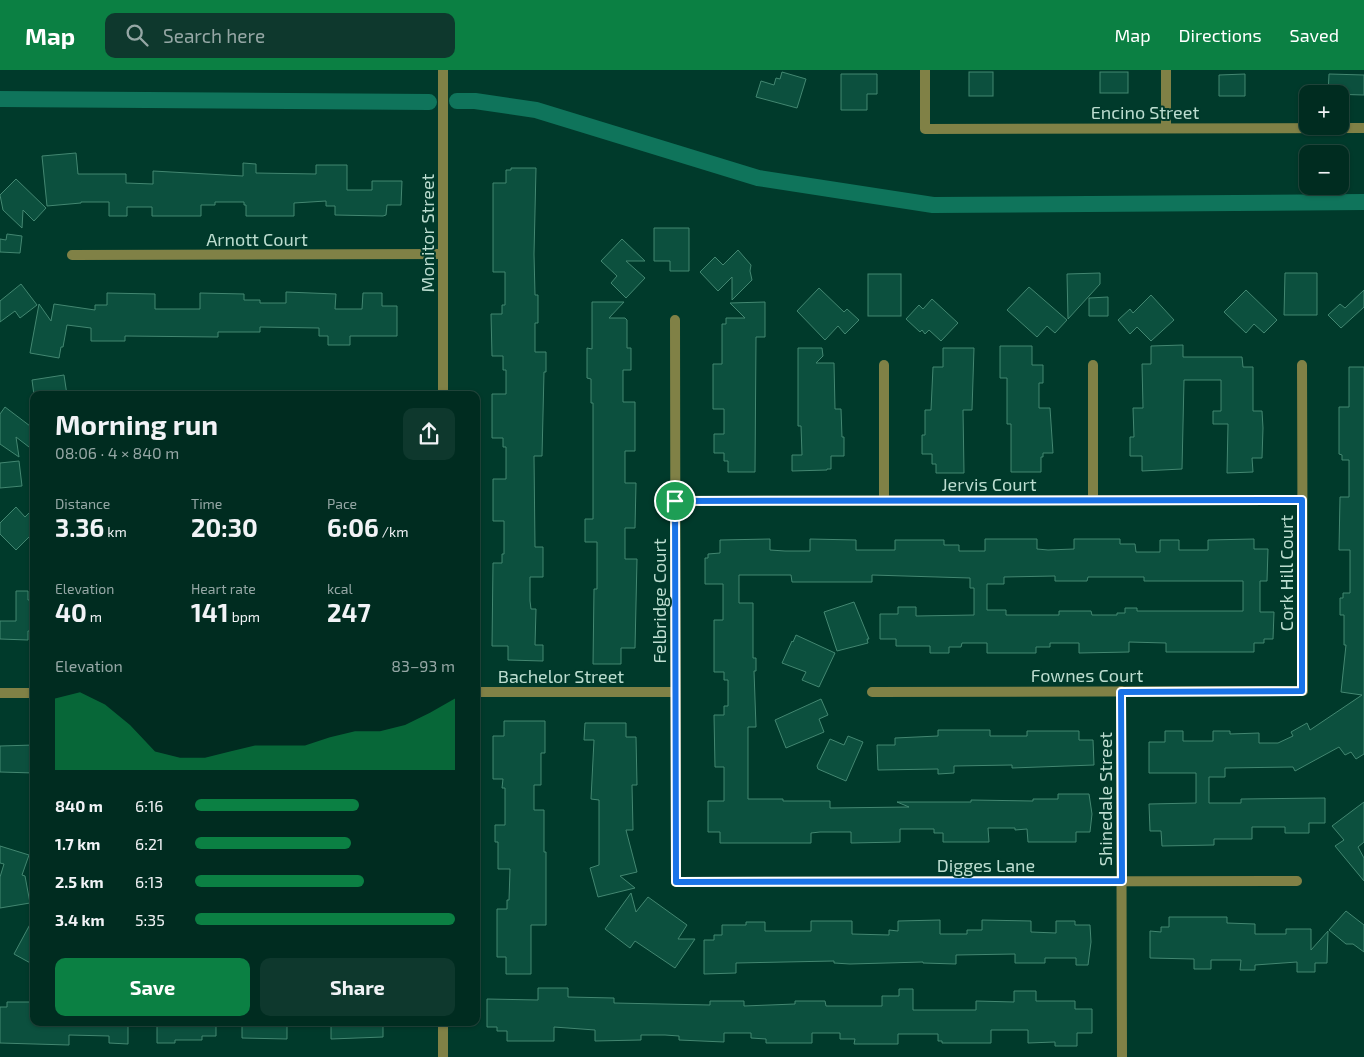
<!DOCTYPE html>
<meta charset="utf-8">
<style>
body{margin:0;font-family:"Exo 2",sans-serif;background:#0e382d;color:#f1f3f6;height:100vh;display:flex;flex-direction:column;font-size:19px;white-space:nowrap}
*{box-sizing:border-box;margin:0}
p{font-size:16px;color:#95a7a5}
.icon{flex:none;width:28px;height:28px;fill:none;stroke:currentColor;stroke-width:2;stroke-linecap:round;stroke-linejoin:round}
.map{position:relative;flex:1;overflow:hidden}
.drawer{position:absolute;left:30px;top:321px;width:450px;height:635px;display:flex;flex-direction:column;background:#002c20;border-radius:10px;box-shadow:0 1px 4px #0004,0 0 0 1px #22483e}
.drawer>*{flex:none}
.controls{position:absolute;left:1299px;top:15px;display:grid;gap:10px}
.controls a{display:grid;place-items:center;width:50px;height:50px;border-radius:10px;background:#002c20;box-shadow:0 1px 4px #0004,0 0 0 1px #22483e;font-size:25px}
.pin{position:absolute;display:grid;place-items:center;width:42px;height:42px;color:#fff;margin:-21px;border:2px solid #fff;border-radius:50%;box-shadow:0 1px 5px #0007}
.round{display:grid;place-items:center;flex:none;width:52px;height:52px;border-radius:10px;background:#0e382d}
.overview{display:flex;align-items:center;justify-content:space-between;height:85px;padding:0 25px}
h1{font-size:28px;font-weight:700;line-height:38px}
.stats{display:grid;grid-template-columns:repeat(3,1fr);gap:8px;height:85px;padding:5px 25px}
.stats div{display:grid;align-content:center}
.stats b{font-size:25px;font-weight:700}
.stats small{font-size:14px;font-weight:400}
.stats p{font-size:14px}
.chart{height:140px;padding:10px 25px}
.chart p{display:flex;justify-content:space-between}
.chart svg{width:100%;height:90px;margin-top:5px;fill:#0b8043;opacity:.7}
.cta{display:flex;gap:10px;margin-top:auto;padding:10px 25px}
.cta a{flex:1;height:58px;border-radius:10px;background:#0b8043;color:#fff;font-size:20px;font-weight:700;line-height:58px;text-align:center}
.cta a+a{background:#0e382d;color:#f1f3f6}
ul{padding:0 25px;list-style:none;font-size:16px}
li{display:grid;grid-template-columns:80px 60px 1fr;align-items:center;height:38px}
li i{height:12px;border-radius:6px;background:#0b8043}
header{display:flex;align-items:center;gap:30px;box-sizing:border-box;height:70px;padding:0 25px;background:#0b8043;color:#fff}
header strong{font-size:24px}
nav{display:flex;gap:28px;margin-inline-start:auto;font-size:18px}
.search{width:350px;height:45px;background:#0e382d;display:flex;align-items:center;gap:12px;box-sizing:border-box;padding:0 18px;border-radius:10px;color:#95a7a5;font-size:19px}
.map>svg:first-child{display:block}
</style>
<header>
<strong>Map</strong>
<div class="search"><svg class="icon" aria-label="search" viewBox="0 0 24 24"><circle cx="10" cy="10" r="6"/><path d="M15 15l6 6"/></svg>Search here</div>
<nav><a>Map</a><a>Directions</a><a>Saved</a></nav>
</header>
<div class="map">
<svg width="1364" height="987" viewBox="0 0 1364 987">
<rect width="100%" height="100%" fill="#003a2b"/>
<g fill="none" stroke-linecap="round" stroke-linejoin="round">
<g stroke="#0f745b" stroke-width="16">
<polyline points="0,29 429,32"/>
<polyline points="457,31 475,31 536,40 758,108 933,135 1364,132"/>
</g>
</g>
<g fill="#0c503e" stroke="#438771" fill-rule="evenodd">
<polygon points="782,2 806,9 797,38 756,27 761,11 774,15 776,8 780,9"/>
<rect x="969" y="2" width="24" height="24"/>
<rect x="1100" y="2" width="28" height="21"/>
<polygon points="841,4 877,4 877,24 867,24 867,40 841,40"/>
<polygon points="1245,4 1245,26 1219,26 1219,5"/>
<polygon points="1329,4 1364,5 1364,25 1328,24"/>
<polygon points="76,83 78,104 126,104 126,113 153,114 153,101 243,106 243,93 256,94 256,103 316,104 316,95 347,95 347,120 372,120 372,111 402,111 401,135 387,135 386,145 383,146 335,145 335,136 326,136 326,131 294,133 294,146 246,146 246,135 244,135 244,132 215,132 215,135 201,135 201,146 152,146 152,137 127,137 127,146 109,146 109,132 81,132 81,133 47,136 42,86"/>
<polygon points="511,98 536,98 534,184 535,225 538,225 538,253 535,253 535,282 546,282 546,302 544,302 542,386 534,386 535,477 543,477 543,507 530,507 530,531 531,539 536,539 535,575 543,575 543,591 508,590 508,576 492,576 493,493 502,493 502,484 504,484 504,451 493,451 493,409 506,409 506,377 503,377 503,368 492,368 492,324 506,324 506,300 503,300 503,286 492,286 491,244 502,244 502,235 505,235 505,202 493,202 493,113 506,113 506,100 511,100"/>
<polygon points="16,109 46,138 34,151 23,140 22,158 3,140 0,125"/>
<polygon points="654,158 689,158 689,201 670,201 670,191 654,191"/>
<polygon points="7,164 22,166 20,183 0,182 0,169 6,170"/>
<polygon points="622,169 645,191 626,191 645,208 626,228 611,213 617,206 601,191"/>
<polygon points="738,180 751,195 750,201 752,210 732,230 732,207 718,221 700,202 715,187 723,195"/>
<polygon points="1100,203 1100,214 1068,249 1067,204"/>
<polygon points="1285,203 1317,203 1317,245 1284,245"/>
<rect x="868" y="204" width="33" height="42"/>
<polygon points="21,214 37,235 20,248 15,241 0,252 0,231"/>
<polygon points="1029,217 1067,250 1055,263 1047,256 1037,267 1007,240"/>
<polygon points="819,218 844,242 847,239 859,250 845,264 838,256 825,270 797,241"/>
<polygon points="1246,220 1277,250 1264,263 1254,254 1246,263 1224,242"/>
<polygon points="1364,220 1364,237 1341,258 1328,245 1340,234 1345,238"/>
<polygon points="286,222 336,224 335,239 362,239 363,223 382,223 382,236 397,236 397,266 350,266 350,275 328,275 328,266 319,266 319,258 260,257 260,262 218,262 218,267 125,266 125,271 91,271 91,258 67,255 63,277 61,277 59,288 30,283 39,234 51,251 54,234 95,240 95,235 107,235 107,223 155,224 155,239 200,239 200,223 244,224 244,230 260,230 260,233 286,233"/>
<polygon points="1151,225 1174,250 1151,271 1137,257 1130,264 1118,250 1130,239 1133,243"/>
<polygon points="1108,227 1108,246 1089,246 1089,228"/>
<polygon points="932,229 958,253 941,271 929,260 925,264 922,260 920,262 906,249 919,235 923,239"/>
<polygon points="592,232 624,232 609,248 625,248 627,250 627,278 631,278 631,300 623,300 623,332 635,332 635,381 625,381 625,413 636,413 635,458 625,458 625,489 637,489 635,578 621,578 621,594 593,594 594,519 597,519 597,472 585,472 585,449 593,449 593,333 591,333 591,309 587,308 587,278 592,279"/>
<polygon points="765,232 765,267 756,267 755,402 728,402 728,391 724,391 724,383 714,383 714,364 724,364 724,339 713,339 713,294 722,294 722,254 726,254 726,248 745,248 730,233"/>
<polygon points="1183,275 1183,287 1242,287 1243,297 1253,297 1253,341 1262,341 1263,358 1262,388 1252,388 1253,402 1227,403 1228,354 1213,354 1213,341 1221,341 1221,310 1184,310 1182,399 1142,401 1142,386 1130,386 1130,367 1134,367 1133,338 1143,338 1142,294 1151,294 1151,276"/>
<polygon points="1000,276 1032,276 1032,295 1043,295 1043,313 1039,313 1039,338 1050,338 1053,383 1043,383 1043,387 1041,387 1041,402 1011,402 1011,354 1007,354 1007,308 1000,308"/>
<polygon points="798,278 822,278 823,286 816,293 834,293 835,339 841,339 842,367 844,367 844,386 831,386 831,399 827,399 827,400 792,401 792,385 802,385 801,356 798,356"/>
<polygon points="943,278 974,278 972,340 963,340 964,403 936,403 936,394 932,394 932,384 922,384 922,365 925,365 925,340 931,340 933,297 943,297"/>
<polygon points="1349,297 1364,297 1364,684 1356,689 1351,682 1345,685 1339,677 1295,701 1293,697 1225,698 1225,707 1209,707 1209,733 1241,733 1241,729 1325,728 1325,753 1309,753 1309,763 1285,763 1285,757 1252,757 1252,769 1214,769 1214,775 1162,776 1161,761 1150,761 1149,734 1196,733 1196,703 1149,703 1149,672 1165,672 1165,661 1183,661 1183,671 1213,671 1213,661 1230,661 1230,664 1259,663 1259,673 1278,673 1293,666 1291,662 1307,653 1310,660 1362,625 1341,622 1346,575 1344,575 1344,545 1340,545 1340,528 1343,528 1343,523 1350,523 1350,480 1339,480 1340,427 1349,427 1349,390 1342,390 1342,385 1339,384 1339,337 1349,337"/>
<polygon points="64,305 67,325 34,325 32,310"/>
<polygon points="5,337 34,359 34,370 29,377 16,367 19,387 0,374 0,344"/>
<polygon points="19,391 22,416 0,418 0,393"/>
<polygon points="16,437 25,447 34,438 34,462 16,480 0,464 0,453"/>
<path d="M 770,469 L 770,480 L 785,481 L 810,481 L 810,469 L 856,470 L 856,480 L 895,480 L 895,470 L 944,470 L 944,475 L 959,475 L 959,481 L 985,481 L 985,469 L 1037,469 L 1037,479 L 1048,480 L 1074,479 L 1074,469 L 1120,469 L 1120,474 L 1135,474 L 1136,482 L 1160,482 L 1160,470 L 1179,470 L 1179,480 L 1208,480 L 1208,470 L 1254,469 L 1254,479 L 1268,479 L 1267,511 L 1260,511 L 1260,542 L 1274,542 L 1273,569 L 1264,569 L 1264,573 L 1254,573 L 1254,582 L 1166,582 L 1166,573 L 1129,572 L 1129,582 L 1079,583 L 1079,573 L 1050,573 L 1050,577 L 1036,577 L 1036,583 L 987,583 L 987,573 L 962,573 L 961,577 L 949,577 L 949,583 L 930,583 L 930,576 L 896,576 L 896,569 L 880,569 L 880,544 L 898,544 L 898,537 L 916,537 L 916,546 L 974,545 L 974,518 L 970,518 L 970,508 L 872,505 L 872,512 L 792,512 L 791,505 L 739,505 L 739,533 L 753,533 L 753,588 L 756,588 L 756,601 L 754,601 L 756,657 L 748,657 L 748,729 L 783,729 L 783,731 L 830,731 L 830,738 L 909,737 L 897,732 L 971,732 L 971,730 L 1033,731 L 1033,729 L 1058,729 L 1058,724 L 1089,724 L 1092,744 L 1090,762 L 1076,762 L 1076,772 L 1028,772 L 1027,759 L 1015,760 L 1015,758 L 988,758 L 989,772 L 943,772 L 943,763 L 934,763 L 934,759 L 900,759 L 900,772 L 851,773 L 851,762 L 820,762 L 811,763 L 811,773 L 720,773 L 720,762 L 708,762 L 708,731 L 724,731 L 724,697 L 715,697 L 714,645 L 724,645 L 724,636 L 728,636 L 728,610 L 724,610 L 724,602 L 714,602 L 714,550 L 723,550 L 723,514 L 705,514 L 705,488 L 708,488 L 708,484 L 720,483 L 720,470 ZM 1055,506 L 1055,511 L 1087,511 L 1088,507 L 1144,507 L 1144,511 L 1243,511 L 1243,541 L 1137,541 L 1137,538 L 1125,538 L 1125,543 L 1117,543 L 1117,545 L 1092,545 L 1091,541 L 1059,541 L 1059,545 L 1006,545 L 1006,540 L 987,540 L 987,514 L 1004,514 L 1004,507 Z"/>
<polygon points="16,521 28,521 28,530 34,530 34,561 28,561 28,570 0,569 0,551 16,551"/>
<polygon points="854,532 869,569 867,569 868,573 837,581 824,542"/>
<polygon points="796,565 835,583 819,617 802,610 806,602 782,593 792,571 793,572"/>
<polygon points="821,629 828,645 819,649 824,662 786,678 775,650"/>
<polygon points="504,651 545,651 545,683 541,683 541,715 534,715 534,740 544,740 544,782 546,782 546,855 531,855 531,904 506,904 506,887 497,887 497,839 507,839 507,830 509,830 510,799 498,799 498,772 495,772 495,755 505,755 505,718 502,718 503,709 493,709 493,666 504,666"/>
<polygon points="585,653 626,653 626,667 636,667 637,715 632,715 633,760 626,760 637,802 620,806 635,818 598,827 590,798 599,795 599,730 591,729 594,670 584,670"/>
<polygon points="938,660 990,660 990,666 1027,666 1027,661 1079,661 1079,670 1093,670 1094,695 1012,698 1012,695 954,696 954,703 938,704 938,699 878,700 877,675 895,675 895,668 938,666"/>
<polygon points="848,666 863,672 846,711 818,699 817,696 830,669 844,675"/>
<polygon points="34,675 34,703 0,702 0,676"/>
<polygon points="1364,732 1364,772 1358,777 1364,788 1364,811 1335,776 1344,770 1332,756"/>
<polygon points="0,776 29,785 22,805 25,806 30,833 0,838 0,807 4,794 0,793"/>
<polygon points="631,823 636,842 648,827 687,855 678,869 695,869 675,898 635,871 630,878 605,859"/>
<polygon points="1346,841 1364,855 1364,882 1353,874 1346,874 1329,860"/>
<polygon points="34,847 34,895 14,884"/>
<polygon points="1169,847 1227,847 1227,853 1255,854 1255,864 1286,864 1286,859 1311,859 1311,880 1328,861 1327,893 1315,893 1315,902 1297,902 1297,892 1255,895 1255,900 1240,900 1241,890 1211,890 1211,899 1194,899 1194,889 1150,888 1150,861 1161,862 1161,857 1169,857"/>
<polygon points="940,850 940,864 967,864 967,860 982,860 982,850 1031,851 1031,862 1056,863 1056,851 1075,851 1075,855 1090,855 1091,872 1088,895 1076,895 1076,888 1045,888 1045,893 1015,893 1015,884 956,885 956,894 923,893 923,892 850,894 834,893 834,891 736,893 736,903 704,904 704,870 714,870 714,865 722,865 722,855 746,855 746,852 765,852 765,861 811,861 811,851 852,851 852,864 889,865 889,860 898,861 898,851"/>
<polygon points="538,918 568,918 568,927 614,928 614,933 710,935 710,931 744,931 744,936 795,934 795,931 825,931 826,936 882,936 882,926 899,926 899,919 913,919 913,940 976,940 976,931 1014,932 1014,921 1036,921 1036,931 1075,931 1075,939 1092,939 1092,963 1077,963 1077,976 1055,976 1055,972 1028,973 1028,960 991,960 991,973 942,973 942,971 938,971 938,964 898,964 898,974 854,974 855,969 840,969 840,963 812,963 812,973 766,973 766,969 751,968 751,963 724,963 724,972 679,970 679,966 665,965 641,965 641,970 595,971 595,960 554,957 554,971 507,971 507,961 497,961 497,957 487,957 487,929 538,930"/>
<polygon points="7,932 34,932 34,952 128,952 128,974 109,973 109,966 69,965 69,975 0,973 0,937 7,937"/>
<polygon points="157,952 216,952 216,966 202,966 202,970 175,970 175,973 157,973"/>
<polygon points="242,952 287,952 287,969 242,968"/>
<polygon points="331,952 383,952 383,967 331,969"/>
</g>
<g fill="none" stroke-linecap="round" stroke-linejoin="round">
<g stroke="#808146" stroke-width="10">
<polyline points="925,0 925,59 1364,58"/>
<polyline points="1166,0 1166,58"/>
<polyline points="72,185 443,184"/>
<polyline points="675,250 676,812 1297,811"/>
<polyline points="884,295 884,430"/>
<polyline points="1093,295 1093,430"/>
<polyline points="675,431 1302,430"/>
<polyline points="1121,621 1122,987"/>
<polyline points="476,622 675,622"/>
<polyline points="872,622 1303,621 1302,295"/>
<polyline points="0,623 34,623"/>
</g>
<g stroke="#808146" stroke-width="10">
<polyline points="443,0 443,325"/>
<polyline points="443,952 443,987"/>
</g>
</g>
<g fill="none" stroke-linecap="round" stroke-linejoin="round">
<g stroke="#fff" stroke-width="10">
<polygon id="route" points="1302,430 1302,621 1121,622 1122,811 676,812 675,431"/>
</g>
<use href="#route" stroke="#1a73e8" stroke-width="6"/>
</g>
<g text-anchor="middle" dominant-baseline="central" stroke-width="4" stroke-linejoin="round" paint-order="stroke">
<g font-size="18" fill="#bcddd0" stroke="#003a2b">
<text x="1145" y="42">Encino Street</text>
<text transform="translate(427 163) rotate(-90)">Monitor Street</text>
<text x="257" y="169">Arnott Court</text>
<text x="989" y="414">Jervis Court</text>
<text transform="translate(1286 503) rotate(-90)">Cork Hill Court</text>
<text transform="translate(659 531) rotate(-90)">Felbridge Court</text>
<text x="1087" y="605">Fownes Court</text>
<text x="561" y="606">Bachelor Street</text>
<text transform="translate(1105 729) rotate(-90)">Shinedale Street</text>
<text x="986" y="795">Digges Lane</text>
</g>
</g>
</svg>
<div class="controls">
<a>+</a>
<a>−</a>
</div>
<div class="pin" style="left:675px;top:431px;background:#1e9e55"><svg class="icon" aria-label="arrive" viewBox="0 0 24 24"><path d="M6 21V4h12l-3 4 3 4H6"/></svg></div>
<section class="drawer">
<div class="overview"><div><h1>Morning run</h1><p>08:06 · 4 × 840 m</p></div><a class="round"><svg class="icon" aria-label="share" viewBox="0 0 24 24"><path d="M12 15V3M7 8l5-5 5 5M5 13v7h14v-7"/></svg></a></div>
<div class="stats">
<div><p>Distance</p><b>3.36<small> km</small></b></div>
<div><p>Time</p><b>20:30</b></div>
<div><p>Pace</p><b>6:06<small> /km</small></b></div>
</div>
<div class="stats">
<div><p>Elevation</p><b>40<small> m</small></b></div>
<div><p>Heart rate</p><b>141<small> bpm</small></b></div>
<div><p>kcal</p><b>247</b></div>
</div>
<div class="chart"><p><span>Elevation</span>83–93 m</p>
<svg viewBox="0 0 160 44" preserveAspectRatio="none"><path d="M0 44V9L10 6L20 12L30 22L40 35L50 38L60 38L70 35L80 32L90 32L100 32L110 28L120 25L130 25L140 22L150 16L160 9V44z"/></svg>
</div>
<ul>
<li><b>840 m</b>6:16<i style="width:63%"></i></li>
<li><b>1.7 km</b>6:21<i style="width:60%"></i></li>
<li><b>2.5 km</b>6:13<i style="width:65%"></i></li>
<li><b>3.4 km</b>5:35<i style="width:100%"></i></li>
</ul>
<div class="cta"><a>Save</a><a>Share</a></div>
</section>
</div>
